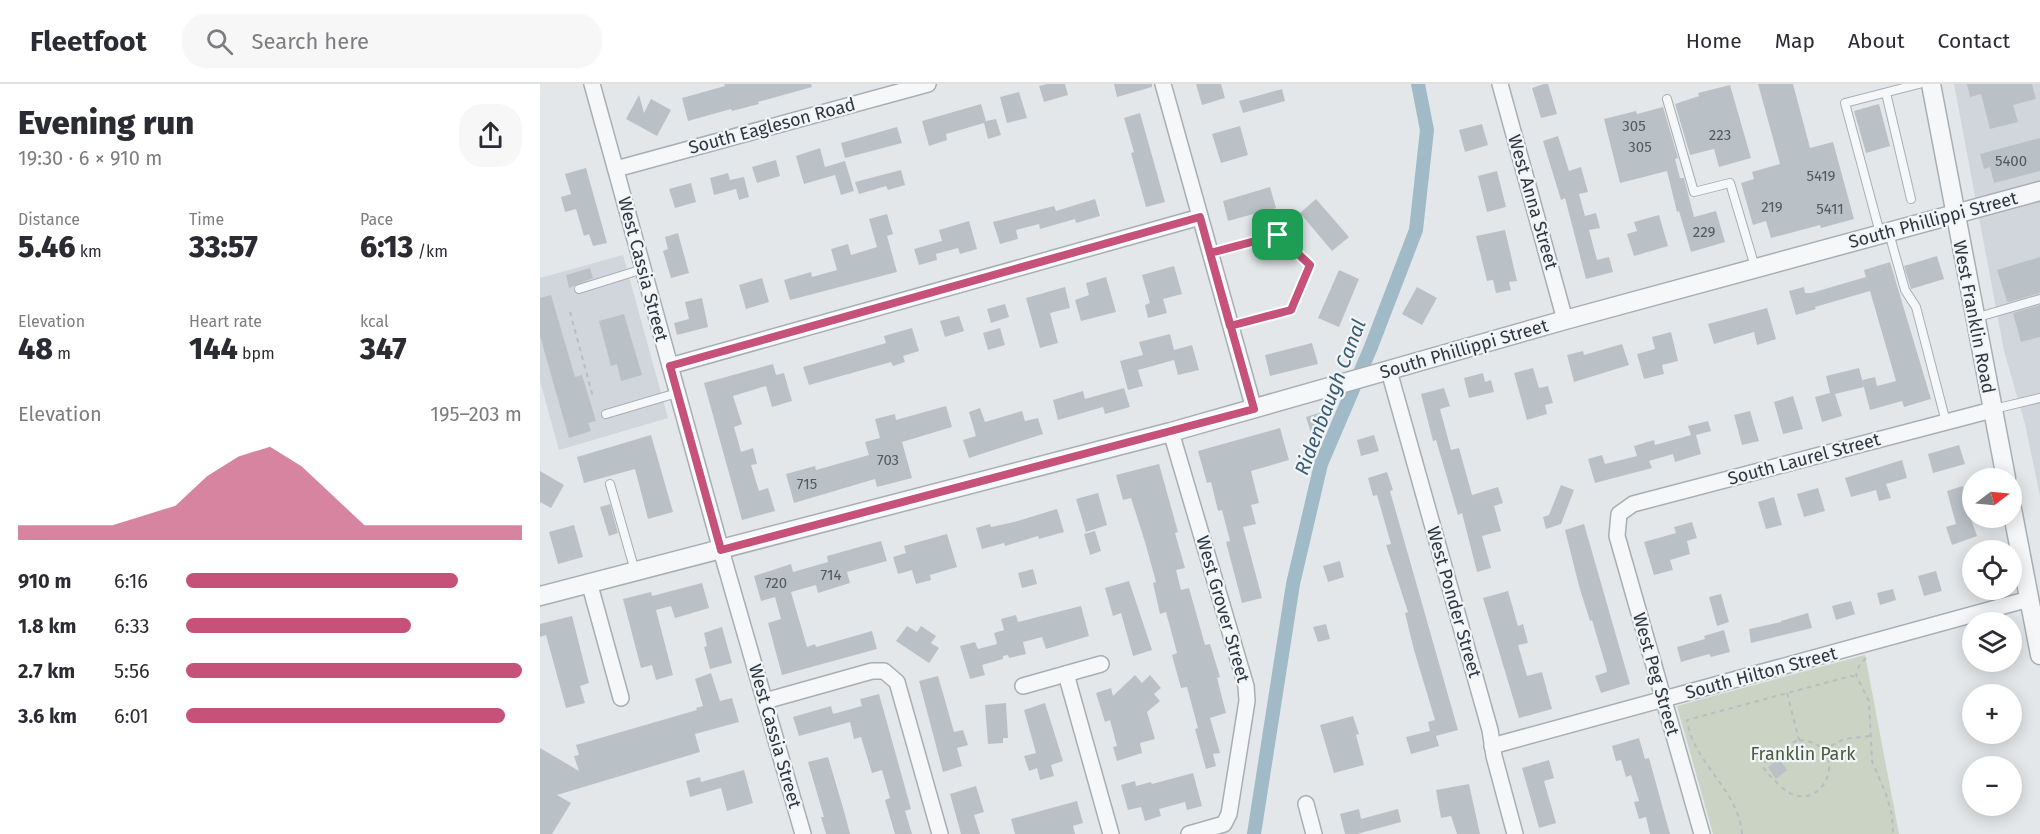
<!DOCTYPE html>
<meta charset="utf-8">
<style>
body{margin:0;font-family:"Fira Sans",sans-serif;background:#f7f7f7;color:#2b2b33;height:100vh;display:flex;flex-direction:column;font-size:22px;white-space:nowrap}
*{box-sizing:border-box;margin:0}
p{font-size:20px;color:#7c7c81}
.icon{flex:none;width:33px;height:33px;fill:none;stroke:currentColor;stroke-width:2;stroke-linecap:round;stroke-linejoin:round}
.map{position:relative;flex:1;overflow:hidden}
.details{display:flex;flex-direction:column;background:#fff;width:540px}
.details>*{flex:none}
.needle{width:39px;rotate:74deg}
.buttons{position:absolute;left:1422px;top:384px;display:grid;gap:12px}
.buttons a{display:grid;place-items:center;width:60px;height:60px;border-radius:50%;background:#fff;box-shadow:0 3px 15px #0003;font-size:30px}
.pin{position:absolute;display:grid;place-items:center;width:51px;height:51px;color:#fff;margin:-26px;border-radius:12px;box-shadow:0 3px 9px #0006}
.round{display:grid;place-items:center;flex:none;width:63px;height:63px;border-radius:24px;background:#f7f7f7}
.headline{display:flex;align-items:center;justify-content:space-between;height:102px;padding:0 18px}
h1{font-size:33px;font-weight:800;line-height:45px}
.figures{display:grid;grid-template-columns:repeat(3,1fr);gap:9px;height:102px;padding:6px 18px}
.figures div{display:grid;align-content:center}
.figures b{font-size:30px;font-weight:800}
.figures small{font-size:16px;font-weight:400}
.figures p{font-size:16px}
.chart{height:168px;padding:12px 18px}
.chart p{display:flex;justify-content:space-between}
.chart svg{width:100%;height:108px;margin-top:6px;fill:#c65179;opacity:.7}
ul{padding:0 18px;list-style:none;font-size:20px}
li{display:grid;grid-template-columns:96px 72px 1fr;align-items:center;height:45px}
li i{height:15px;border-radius:8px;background:#c65179}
header{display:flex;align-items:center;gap:36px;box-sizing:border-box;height:84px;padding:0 30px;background:#fff;border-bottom:2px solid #e1e1e2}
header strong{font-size:28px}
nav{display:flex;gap:33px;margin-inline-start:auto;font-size:21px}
.search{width:420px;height:54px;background:#f7f7f7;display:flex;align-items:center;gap:15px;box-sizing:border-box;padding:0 21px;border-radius:24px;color:#7c7c81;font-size:22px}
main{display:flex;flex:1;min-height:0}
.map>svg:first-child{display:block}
</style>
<header>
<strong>Fleetfoot</strong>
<div class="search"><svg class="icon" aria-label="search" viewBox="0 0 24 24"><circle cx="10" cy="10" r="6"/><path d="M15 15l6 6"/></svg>Search here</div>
<nav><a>Home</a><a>Map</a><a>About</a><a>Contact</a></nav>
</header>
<main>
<section class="details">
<div class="headline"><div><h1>Evening run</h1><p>19:30 · 6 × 910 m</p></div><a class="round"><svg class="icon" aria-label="share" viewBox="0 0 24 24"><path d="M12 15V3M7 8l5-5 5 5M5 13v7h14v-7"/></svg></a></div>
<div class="figures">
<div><p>Distance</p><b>5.46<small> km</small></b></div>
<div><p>Time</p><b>33:57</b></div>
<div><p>Pace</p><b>6:13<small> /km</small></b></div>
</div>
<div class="figures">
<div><p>Elevation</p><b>48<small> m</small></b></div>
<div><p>Heart rate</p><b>144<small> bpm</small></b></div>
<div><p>kcal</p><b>347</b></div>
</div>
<div class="chart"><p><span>Elevation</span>195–203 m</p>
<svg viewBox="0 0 160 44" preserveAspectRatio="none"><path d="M0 44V38L10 38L20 38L30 38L40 34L50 30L60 18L70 10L80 6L90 14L100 26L110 38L120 38L130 38L140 38L150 38L160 38V44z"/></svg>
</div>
<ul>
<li><b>910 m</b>6:16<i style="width:81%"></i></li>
<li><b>1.8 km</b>6:33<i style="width:67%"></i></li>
<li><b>2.7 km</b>5:56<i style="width:100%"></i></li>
<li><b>3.6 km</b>6:01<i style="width:95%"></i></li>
</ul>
</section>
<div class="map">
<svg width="1500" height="750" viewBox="0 0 1500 750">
<rect width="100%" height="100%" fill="#e3e7ea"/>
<g fill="#d1d6dc">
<polygon points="1414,0 1500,0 1500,412 1485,340 1464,267"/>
<polygon points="83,171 128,334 19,366 0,297 0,194"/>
</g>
<polygon fill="#cbd3c4" points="1325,571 1359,750 1173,750 1137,622"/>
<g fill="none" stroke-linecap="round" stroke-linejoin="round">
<polyline stroke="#a0bbc7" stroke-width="14" points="714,750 753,500 781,380 831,263 876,146 887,46 878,0"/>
</g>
<g fill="#bac1c6">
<polygon points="184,0 271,0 272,3 218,18 219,20 192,27 191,25 148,37 142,14 185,2"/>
<polygon points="507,0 525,0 528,11 504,18 499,2"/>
<polygon points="574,0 612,0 612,3 577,13"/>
<polygon points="656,0 681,0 685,14 662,21"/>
<polygon points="1004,0 1008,0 1017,30 1001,34 992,4"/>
<polygon points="1218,0 1253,0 1270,64 1293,58 1314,135 1281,144 1280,141 1231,154 1226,137 1213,141 1201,99 1214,95 1212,88 1240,80"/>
<polygon points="1427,0 1492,0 1496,15 1473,21 1478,38 1450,45 1441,10 1430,13"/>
<polygon points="1190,1 1211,74 1179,83 1174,65 1150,71 1135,20 1159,12 1158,9"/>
<polygon points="742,5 745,17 703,29 699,17"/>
<polygon points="479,8 487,34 467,39 460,13"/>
<polygon points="99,11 104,29 111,15 131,26 117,52 86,35"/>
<polygon points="441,20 446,37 456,35 461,51 448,55 444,39 406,50 407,56 389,62 382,37"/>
<polygon points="1339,20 1350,62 1326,69 1314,27"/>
<polygon points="1123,23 1138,74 1135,75 1140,94 1144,94 1154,133 1176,127 1185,158 1151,168 1139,127 1137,128 1127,87 1080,99 1064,35 1096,27 1097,30"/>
<polygon points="600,29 625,118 606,123 591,69 594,68 584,34"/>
<polygon points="942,40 948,61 925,68 919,46"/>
<polygon points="700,42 708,71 681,79 672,50"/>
<polygon points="357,43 362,59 305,74 301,59"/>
<polygon points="1018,52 1029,87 1041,83 1048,108 1039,110 1045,132 1056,129 1060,144 1049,146 1057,176 1069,173 1073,188 1046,195 1025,114 1021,116 1003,57"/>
<polygon points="1500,54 1500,87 1454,99 1450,83 1444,85 1440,70"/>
<polygon points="280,64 285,83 305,77 314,107 301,111 295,91 264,100 256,72"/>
<polygon points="236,76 240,92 217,99 212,83"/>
<polygon points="46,84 67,159 53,162 49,150 44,152 36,125 25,128 21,113 31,110 25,90"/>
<polygon points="361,86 365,101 348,106 346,102 319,110 315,98"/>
<polygon points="957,87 966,123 947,128 938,92"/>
<polygon points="188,89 190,96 204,93 209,113 199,116 196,105 174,111 170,94"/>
<polygon points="151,99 156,118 135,124 129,105"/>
<polygon points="730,103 736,124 688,137 683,117"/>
<polygon points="555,115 560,132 536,139 535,135 500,145 499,140 476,146 478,155 460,160 453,138 514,122 516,127"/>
<polygon points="776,115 809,153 792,167 760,129"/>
<polygon points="347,130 353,150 347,152 357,188 250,216 244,196 271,188 272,193 297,186 291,165 308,160 311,171 337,163 329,135"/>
<polygon points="1119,131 1128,162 1094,172 1087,150 1097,147 1094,138"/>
<polygon points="429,137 437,165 420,170 418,164 396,170 397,176 379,181 374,165 402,157 399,146"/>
<polygon points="965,146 977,197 969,198 971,206 956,209 953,196 947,197 936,152"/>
<polygon points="138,149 149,189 131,194 123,167 128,165 125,153"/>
<polygon points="1397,172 1404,195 1371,205 1364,182"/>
<polygon points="1500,173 1500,209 1469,218 1467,217 1457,186"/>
<polygon points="1350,178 1391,315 1364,323 1362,317 1330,326 1322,296 1335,293 1337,302 1356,297 1330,207 1275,223 1276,225 1256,231 1249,207 1264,203 1265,209 1271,209 1326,193 1324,186"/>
<polygon points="634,182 642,210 623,215 627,229 608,234 605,221 610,219 602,191"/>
<polygon points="50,184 53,194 29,204 26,191"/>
<polygon points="799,186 819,195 799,243 778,234"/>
<polygon points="566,193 576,228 541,237 535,216 549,211 546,199"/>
<polygon points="222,194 229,218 206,225 199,201"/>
<polygon points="525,203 530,224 510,229 518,259 500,264 486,214"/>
<polygon points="877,203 897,214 882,241 862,230"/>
<polygon points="11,211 35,293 42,291 56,337 48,339 51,347 29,354 0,252 0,214"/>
<polygon points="162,214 168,243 137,251 134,239 149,235 145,218"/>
<polygon points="465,220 469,233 451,239 447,225"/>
<polygon points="1500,221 1500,253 1481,258 1473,229"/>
<polygon points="1227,224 1236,255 1217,261 1214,248 1174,260 1168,240"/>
<polygon points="84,230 102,291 81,297 77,280 71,282 59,237"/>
<polygon points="419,232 424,247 405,253 400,237"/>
<polygon points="372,244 379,267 363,272 365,278 353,282 351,278 269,301 263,283 346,259 344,252"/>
<polygon points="460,244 465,261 448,266 443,249"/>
<polygon points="1131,248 1138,277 1122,281 1124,290 1104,295 1097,270 1115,265 1112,253"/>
<polygon points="630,250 634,266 652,261 659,286 638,291 634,276 598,286 603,302 588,306 580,277 603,271 599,258"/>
<polygon points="772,259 778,280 730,292 725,271"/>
<polygon points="1082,260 1089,281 1034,298 1027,271 1043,267 1044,271"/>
<polygon points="233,280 236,291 244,289 252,317 232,323 226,302 193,312 202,340 194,343 201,368 213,364 217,380 211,381 219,407 228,404 235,427 202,436 164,299"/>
<polygon points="993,284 999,304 1008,302 1013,319 1005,321 1007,330 987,336 974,289"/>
<polygon points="1319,284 1324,303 1295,310 1302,332 1282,338 1275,313 1290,309 1286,292"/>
<polygon points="943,289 945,298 951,296 954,308 929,314 924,294"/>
<polygon points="584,304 590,323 565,330 563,323 518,336 513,316 543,307 545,315"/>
<polygon points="904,304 910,322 900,325 911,366 919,364 932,411 958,403 963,419 954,422 961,447 942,452 951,484 937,488 922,429 918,431 896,356 893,357 881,310"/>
<polygon points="1253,312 1263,345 1243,350 1234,318"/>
<polygon points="406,322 412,343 362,358 372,394 337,403 335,395 254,419 246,390 275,382 276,386 329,371 325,358 340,354 335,335 355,330 356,336"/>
<polygon points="440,324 445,338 482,327 485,337 498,334 503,350 429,374 423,356 436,352 429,328"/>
<polygon points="1210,327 1219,357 1202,361 1194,331"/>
<polygon points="782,328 787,344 771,349 766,333"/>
<polygon points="1168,337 1171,347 1156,351 1161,370 1135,378 1133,370 1109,377 1112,384 1055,399 1048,375 1062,371 1065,380 1097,372 1094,362 1114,356 1115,361 1151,351 1148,342"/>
<polygon points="740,344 749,376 711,387 719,419 711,421 716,440 703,443 722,514 702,519 686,458 690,457 682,426 678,427 671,398 667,399 658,367"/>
<polygon points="111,351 133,428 108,435 95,385 44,399 37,373"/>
<polygon points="834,351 839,367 821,372 817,356"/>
<polygon points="1419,361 1425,380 1393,389 1388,370"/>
<polygon points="1362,376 1367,394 1346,400 1351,414 1339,417 1336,406 1311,413 1305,394"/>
<polygon points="619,380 638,448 635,449 645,484 636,486 641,506 649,504 665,561 670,560 680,593 677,594 686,629 670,634 680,669 673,670 676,682 666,685 655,645 658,644 647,603 641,604 632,571 637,569 626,528 620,530 613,499 616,498 605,458 591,414 583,416 576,391"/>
<polygon points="0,387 24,401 11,424 0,418"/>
<polygon points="847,388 853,406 850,407 918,646 896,652 899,662 871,670 866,653 890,647 888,638 895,636 874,566 865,529 868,528 846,461 851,460 837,411 833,412 828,394"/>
<polygon points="1021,401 1034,406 1021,440 1006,445 1003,433 1009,431"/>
<polygon points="1423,402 1429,424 1427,424 1437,452 1412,461 1406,443 1416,440 1407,407"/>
<polygon points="1278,404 1285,427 1264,433 1257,410"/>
<polygon points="558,409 567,441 546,448 536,415"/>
<polygon points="1234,413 1242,441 1226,445 1218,418"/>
<polygon points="70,420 78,449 69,452 60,423"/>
<polygon points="517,425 524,448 499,455 498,452 465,462 464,459 442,465 436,444 450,440 451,443 474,438"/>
<polygon points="1152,438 1157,454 1147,457 1150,470 1130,476 1133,486 1114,491 1104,458 1136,449 1134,443"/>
<polygon points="1044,440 1090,600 1061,609 1055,592 1067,588 1066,583 1052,536 1050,537 1039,502 1025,446"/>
<polygon points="34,441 43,473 18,480 9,448"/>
<polygon points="555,447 561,467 550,471 544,450"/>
<polygon points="407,450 417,483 390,491 391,496 376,500 372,486 358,490 353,473 366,469 364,462"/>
<polygon points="341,457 347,477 307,488 310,499 278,509 276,501 251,508 267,563 275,560 276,563 332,547 337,565 242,591 228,539 241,535 235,513 221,517 214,492 251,480 253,488 288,478 287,472"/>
<polygon points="800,477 804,493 788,498 783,482"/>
<polygon points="493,485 497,500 482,504 478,489"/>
<polygon points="1396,487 1402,507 1384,512 1378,492"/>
<polygon points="589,497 612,566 593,572 581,529 573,532 565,504"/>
<polygon points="162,499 169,524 135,534 131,522 116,526 133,591 116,596 112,581 101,584 83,515 111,508 112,512"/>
<polygon points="1353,505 1356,516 1340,521 1337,509"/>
<polygon points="968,507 978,542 983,540 988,559 978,561 987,592 1002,588 1012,625 979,634 943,514"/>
<polygon points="1181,510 1189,538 1177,542 1169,513"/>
<polygon points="1311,517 1315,530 1296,536 1292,522"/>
<polygon points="541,522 549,552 506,565 502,553 483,558 486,570 469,574 468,571 463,572 463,575 442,581 445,591 430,595 420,562 435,558 438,565 457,560 454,549 464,546 461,535 476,531 478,538"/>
<polygon points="1268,529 1272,544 1211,559 1209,545 1241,538 1241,537"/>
<polygon points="32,532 49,599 40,602 45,619 26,624 6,551 0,553 0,540"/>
<polygon points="786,540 790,555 778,558 773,543"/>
<polygon points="367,542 377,548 381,542 396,552 391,559 399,564 389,579 356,557"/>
<polygon points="182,543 192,579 170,585 164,563 167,562 164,549"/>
<polygon points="1184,546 1190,568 1171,573 1169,570 1141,578 1137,563 1165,555 1164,552"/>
<polygon points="171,589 180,617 192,614 199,638 155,650 160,668 17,711 31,719 12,750 0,750 0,664 39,687 34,672 39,671 36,661 157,626 156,624 163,622 155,595"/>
<polygon points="595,591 602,599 610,591 621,604 614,610 620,617 607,628 615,655 600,659 602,669 577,677 573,663 577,662 570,636 565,638 556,609 571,604 573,612"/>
<polygon points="398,592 414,648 423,646 428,661 417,664 422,682 403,688 379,597"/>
<polygon points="339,610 371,725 365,727 372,750 355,750 345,716 350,714 342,686 332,689 321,653 314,655 310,638 259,652 253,633 291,622 293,630 322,622 320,615"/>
<polygon points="466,619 468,654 463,654 463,659 448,660 445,621"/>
<polygon points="505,619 523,677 511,681 514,692 500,696 497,684 489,687 484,672 496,669 484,626"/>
<polygon points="813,632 819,650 816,651 824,681 794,689 780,641"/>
<polygon points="1099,654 1105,675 1109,674 1130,750 1110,750 1106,733 1099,735 1094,718 1099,717 1091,691 1086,693 1081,676 1076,677 1072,662"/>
<polygon points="288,673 304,727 310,750 286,750 281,733 284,733 268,678"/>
<polygon points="1239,675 1247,686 1236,695 1228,683"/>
<polygon points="1009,676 1014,694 1004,697 1016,739 999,744 982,684"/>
<polygon points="204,686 213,719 187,727 181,704 150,713 146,697 160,693 161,698"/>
<polygon points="653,689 662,722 647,726 645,718 619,725 621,732 605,737 601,723 588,726 581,701 595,697 596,702 611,698 612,700"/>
<polygon points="929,700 940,750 917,750 911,732 901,734 896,706"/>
<polygon points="436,702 444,728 434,731 440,750 421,750 410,710"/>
<polygon points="537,717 543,739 533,742 535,750 475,750 471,735"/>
<polygon points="819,725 821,735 858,725 861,738 817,750 805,750 800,730"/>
</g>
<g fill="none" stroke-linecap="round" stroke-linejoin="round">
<g stroke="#a8afb4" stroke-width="10">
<g id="service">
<polyline points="1346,9 1371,115"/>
<polyline points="1127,15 1154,108 1190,99 1215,183"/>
<polyline points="1340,149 1305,19 1379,0"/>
<polyline points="1349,149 1365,206 1376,223 1406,338"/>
<polyline points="670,169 738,151 769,181 751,226 690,242"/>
<polyline points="39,205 103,185"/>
<polyline points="1435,234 1500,215"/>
<polyline points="1454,325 1500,314"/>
<polyline points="66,330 137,309"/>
<polyline points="70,400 95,487"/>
</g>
</g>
<g stroke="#a8afb4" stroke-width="18">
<g id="minor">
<polyline points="52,0 181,466 263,750"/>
<polyline points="623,0 714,325"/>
<polyline points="960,0 1025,236"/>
<polyline points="76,85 388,0"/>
<polyline points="130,282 660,133"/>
<polyline points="849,287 950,646 954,672 975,750"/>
<polyline points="631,348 706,602 707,617 689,730 684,740 649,750"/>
<polyline points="49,498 81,614"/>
<polyline points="526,590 571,750"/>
<polyline points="483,602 561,580"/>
<polyline points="225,617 332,587 344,587 357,598 400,750"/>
<polyline points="952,662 1489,515"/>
<polyline points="766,720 774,750"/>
<polyline points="1162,750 1077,452 1079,430 1093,420 1452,326"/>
</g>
</g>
<g stroke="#a8afb4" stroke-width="21">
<g id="tertiary">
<polyline points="1391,0 1466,394"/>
<polyline points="1472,425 1500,571"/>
<polyline points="0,512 631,348 1025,236 1500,107"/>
</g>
</g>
<g stroke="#b9bdc1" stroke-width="2" stroke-dasharray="4.5 4.5" stroke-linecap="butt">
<polyline points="30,228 53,313"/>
<polyline points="1326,574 1319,582 1316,591 1329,617 1332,677 1346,710 1352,731 1353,750"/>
<polyline points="1247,609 1259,656"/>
<path d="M 1259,656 C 1317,659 1281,742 1239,701 C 1233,694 1228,691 1223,683 L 1226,675 C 1240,671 1245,660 1259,656 Z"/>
<polyline points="1283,666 1304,655 1330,652"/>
<path d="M 1202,750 C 1199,706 1153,679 1147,636 L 1311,592 L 1317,593"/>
</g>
<use href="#service" stroke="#f5f7f8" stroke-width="8"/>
<use href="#minor" stroke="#f5f7f8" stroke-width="15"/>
<use href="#tertiary" stroke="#f5f7f8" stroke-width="18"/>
</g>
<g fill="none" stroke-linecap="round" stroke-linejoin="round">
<g stroke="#fff" stroke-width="12">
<polyline id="route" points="738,151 670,169 714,325 181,466 130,282 660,133 690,242 751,226 770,181 738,151"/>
</g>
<use href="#route" stroke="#c65179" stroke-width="8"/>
</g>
<g text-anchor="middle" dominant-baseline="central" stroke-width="4.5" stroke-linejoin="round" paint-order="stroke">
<g font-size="15" fill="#505a62">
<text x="1094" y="42">305</text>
<text x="1180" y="51">223</text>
<text x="1100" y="63">305</text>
<text x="1471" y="77">5400</text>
<text x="1281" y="92">5419</text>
<text x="1232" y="123">219</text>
<text x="1290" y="125">5411</text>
<text x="1164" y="148">229</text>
<text x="348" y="376">703</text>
<text x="267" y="400">715</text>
<text x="291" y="491">714</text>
<text x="236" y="499">720</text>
</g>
<g font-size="18" fill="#2c3741" stroke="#f2f5f7">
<text transform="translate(232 42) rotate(-15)">South Eagleson Road</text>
<text transform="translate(993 118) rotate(74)">West Anna Street</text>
<text transform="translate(1393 136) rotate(-15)">South Phillippi Street</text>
<text transform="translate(103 185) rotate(75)">West Cassia Street</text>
<text transform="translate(1434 233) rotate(79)">West Franklin Road</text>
<text transform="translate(924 265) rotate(-16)">South Phillippi Street</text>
<text transform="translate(1264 375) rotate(-15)">South Laurel Street</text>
<text transform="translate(914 518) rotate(74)">West Ponder Street</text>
<text transform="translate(683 525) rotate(74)">West Grover Street</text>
<text transform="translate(1221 589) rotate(-15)">South Hilton Street</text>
<text transform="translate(1116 590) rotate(74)">West Peg Street</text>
<text transform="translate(235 652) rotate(74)">West Cassia Street</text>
</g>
<g font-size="18" fill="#475c3a" stroke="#f2f5f7">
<text x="1263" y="670">Franklin Park</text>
</g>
<g font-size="20" font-style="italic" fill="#385d72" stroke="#f2f5f7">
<text transform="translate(790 313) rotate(-69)">Ridenbaugh Canal</text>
</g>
</g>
</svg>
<div class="buttons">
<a><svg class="needle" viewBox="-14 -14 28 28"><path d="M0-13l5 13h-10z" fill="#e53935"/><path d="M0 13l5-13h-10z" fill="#7c7c81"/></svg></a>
<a><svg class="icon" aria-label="locate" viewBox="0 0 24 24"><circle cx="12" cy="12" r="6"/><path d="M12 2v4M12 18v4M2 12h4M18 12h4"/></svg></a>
<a><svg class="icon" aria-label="layers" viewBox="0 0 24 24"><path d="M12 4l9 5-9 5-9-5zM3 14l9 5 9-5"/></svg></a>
<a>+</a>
<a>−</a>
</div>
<div class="pin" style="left:738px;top:151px;background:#1e9e55"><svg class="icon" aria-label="arrive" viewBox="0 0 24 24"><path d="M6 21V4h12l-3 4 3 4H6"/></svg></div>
</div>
</main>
